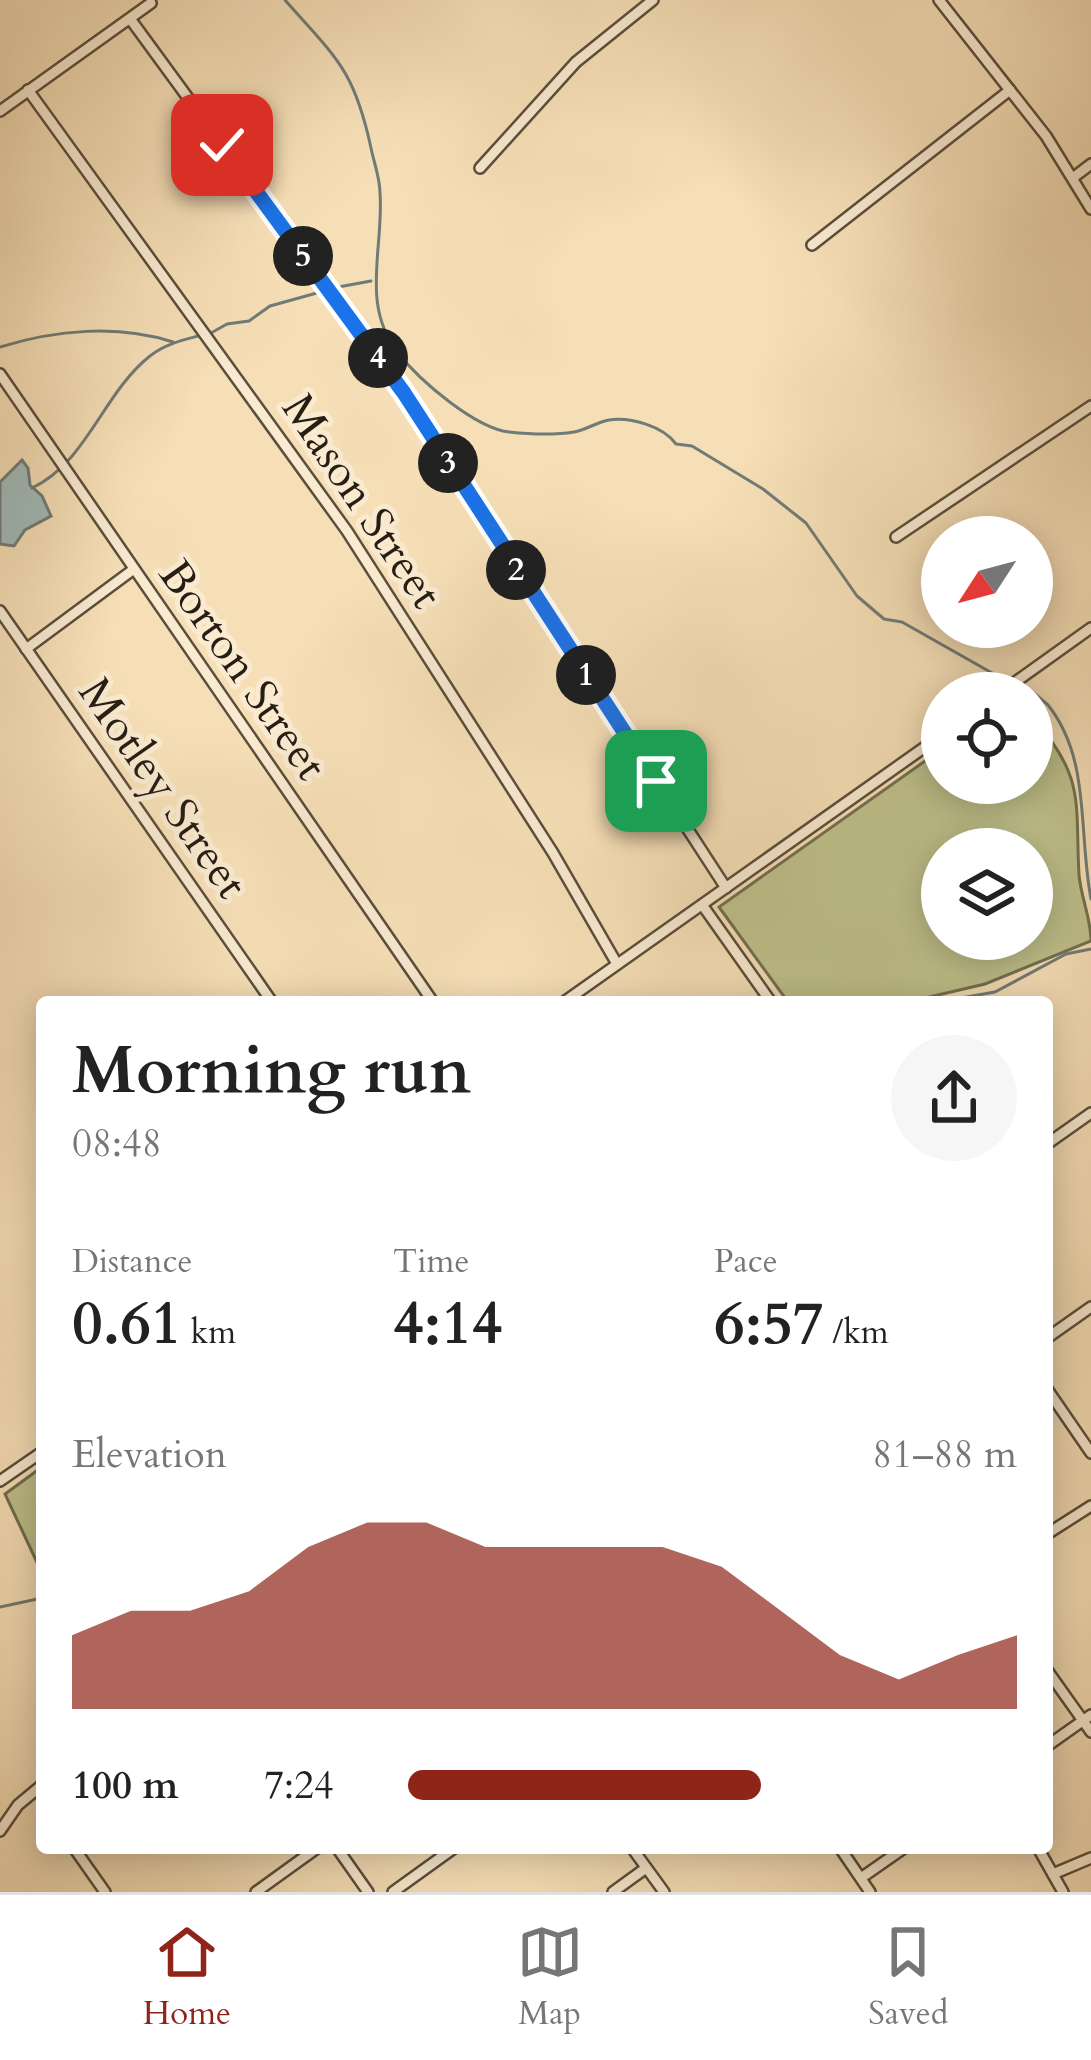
<!DOCTYPE html>
<meta charset="utf-8">
<style>
body{margin:0;font-family:Cardo,serif;background:#f6f6f6;color:#222;height:100vh;display:flex;flex-direction:column;font-size:45px;white-space:nowrap}
*{box-sizing:border-box;margin:0}
p{font-size:39px;color:#767676}
.icon{flex:none;width:66px;height:66px;fill:none;stroke:currentColor;stroke-width:2;stroke-linecap:round;stroke-linejoin:round}
.map{position:relative;flex:1;overflow:hidden}
.sheet{position:absolute;left:36px;top:996px;width:1017px;height:858px;display:flex;flex-direction:column;background:#fff;border-radius:12px;box-shadow:0 6px 30px #0003}
.sheet>*{flex:none}
.needle{width:78px;rotate:234deg}
.tools{position:absolute;left:921px;top:516px;display:grid;gap:24px}
.tools a{display:grid;place-items:center;width:132px;height:132px;border-radius:50%;background:#fff;box-shadow:0 6px 30px #0003;font-size:60px}
.pin{position:absolute;display:grid;place-items:center;width:102px;height:102px;color:#fff;margin:-51px;border-radius:24px;box-shadow:0 6px 18px #0006}
.km{position:absolute;width:60px;height:60px;margin:-30px;border-radius:50%;background:#222;color:#fff;font-size:33px;line-height:60px;text-align:center}
.round{display:grid;place-items:center;flex:none;width:126px;height:126px;border-radius:63px;background:#f6f6f6}
.summary{display:flex;align-items:center;justify-content:space-between;height:204px;padding:0 36px}
h1{font-size:66px;font-weight:800;line-height:90px}
.stats{display:grid;grid-template-columns:repeat(3,1fr);gap:18px;height:204px;padding:12px 36px}
.stats div{display:grid;align-content:center}
.stats b{font-size:60px;font-weight:800}
.stats small{font-size:33px;font-weight:400}
.stats p{font-size:33px}
.chart{height:336px;padding:24px 36px}
.chart p{display:flex;justify-content:space-between}
.chart svg{width:100%;height:216px;margin-top:12px;fill:#8f2418;opacity:.7}
ul{padding:0 36px;list-style:none;font-size:39px}
li{display:grid;grid-template-columns:192px 144px 1fr;align-items:center;height:90px}
li i{height:30px;border-radius:15px;background:#8f2418}
.dock{display:flex;justify-content:space-around;align-items:center;height:168px;border-top:3px solid #e0e0e0;background:#fff;font-size:33px;color:#767676}
.dock a{display:grid;justify-items:center;gap:6px}
.dock .active{color:#8f2418}
.map>svg:first-child{display:block}
</style>
<div class="map">
<svg width="1091" height="1892" viewBox="0 0 1091 1892">
<rect width="100%" height="100%" fill="#f6dfb7"/>
<filter id="stains"><feTurbulence type="fractalNoise" baseFrequency=".00167" numOctaves="4"/><feColorMatrix values="0 0 0 0 .2 0 0 0 0 .09 0 0 0 0 .02 0 0 0 .5 -.17"/></filter>
<radialGradient id="worn" r=".72"><stop offset=".6" stop-color="#630" stop-opacity="0"/><stop offset="1" stop-color="#630" stop-opacity=".3"/></radialGradient>
<g fill="#bfc18c" stroke="#726f50" stroke-width="3" fill-rule="evenodd">
<path d="M 1032,717 C 1086,777 1075,802 1079,875 C 1081,898 1091,918 1091,941 L 985,984 L 908,1002 L 788,1002 L 719,907 L 942,749 L 942,783 L 1032,783 ZM 942,849 L 1032,849 L 1032,939 L 942,939 Z"/>
<polygon points="42,1467 42,1573 5,1494"/>
</g>
<polygon fill="#a1bab9" stroke="#707b77" stroke-width="3" points="22,460 28,468 30,485 42,496 51,516 25,530 14,546 0,544 0,482"/>
<g fill="none" stroke-linecap="round" stroke-linejoin="round">
<g stroke="#707b77" stroke-width="3">
<path d="M 285,0 C 336,58 354,69 371,148 C 374,163 380,178 380,193 C 384,249 360,304 398,353 C 420,381 475,428 509,432 C 528,434 555,435 574,432 C 586,430 597,422 609,420 C 631,417 663,426 676,444 L 692,446 L 763,489 L 806,523 L 857,596 L 884,619 L 902,622 L 1008,682"/>
<polyline points="333,288 371,281"/>
<polyline points="211,333 227,324 249,321 270,306 324,291"/>
<path d="M 0,347 C 55,330 117,324 173,342"/>
<path d="M 32,488 C 87,462 103,393 150,356 C 165,344 183,340 202,335"/>
<path d="M 1017,684 C 1030,688 1038,697 1048,705 C 1091,759 1078,831 1091,899"/>
<polyline points="938,1002 995,992 1066,954 1091,949"/>
<polyline points="0,1607 42,1598"/>
</g>
<g stroke="#5a4e3c" stroke-width="14">
<g id="minor">
<polyline points="939,0 1046,136 1091,209"/>
<polyline points="131,20 404,393 726,888"/>
<polyline points="28,90 347,531 553,853 617,964"/>
<polyline points="0,111 151,3"/>
<polyline points="480,168 576,62 653,0"/>
<polyline points="1074,177 1091,164"/>
<polyline points="812,245 1010,90"/>
<polyline points="0,374 433,1002"/>
<polyline points="896,537 1091,406"/>
<polyline points="0,611 272,1002"/>
<polyline points="26,649 134,569"/>
<polyline points="1000,693 1091,628"/>
<polyline points="703,906 771,1002"/>
<polyline points="564,1002 942,735"/>
<polyline points="1047,1144 1091,1113"/>
<polyline points="1047,1338 1091,1307"/>
<polyline points="1047,1389 1091,1453"/>
<polyline points="0,1481 42,1452"/>
<polyline points="1047,1534 1091,1506"/>
<polyline points="1047,1670 1091,1732"/>
<polyline points="1047,1746 1091,1715"/>
<polyline points="0,1831 18,1805 42,1785"/>
<polyline points="74,1848 105,1892"/>
<polyline points="337,1848 368,1892"/>
<polyline points="632,1848 664,1892"/>
<polyline points="840,1848 870,1892"/>
<polyline points="1038,1848 1063,1892"/>
<polyline points="1053,1874 1091,1858"/>
<polyline points="861,1878 904,1848"/>
<polyline points="256,1892 317,1848"/>
<polyline points="393,1892 454,1848"/>
<polyline points="613,1892 646,1868"/>
</g>
</g>
<use href="#minor" stroke="#f9ead0" stroke-width="9"/>
</g>
<g fill="none" stroke-linecap="round" stroke-linejoin="round">
<g stroke="#fff" stroke-width="24">
<polyline id="route" points="222,145 404,393 656,781"/>
</g>
<use href="#route" stroke="#1a73e8" stroke-width="15"/>
</g>
<g text-anchor="middle" dominant-baseline="central" stroke-width="10" stroke-linejoin="round" paint-order="stroke">
<g font-size="45" fill="#261d13" stroke="#f9ead0">
<text transform="translate(362 501) rotate(56)">Mason Street</text>
<text transform="translate(243 670) rotate(55)">Borton Street</text>
<text transform="translate(163 788) rotate(55)">Motley Street</text>
</g>
</g>
<rect width="100%" height="100%" filter="url(#stains)"/>
<rect width="100%" height="100%" fill="url(#worn)"/>
</svg>
<div class="tools">
<a><svg class="needle" viewBox="-14 -14 28 28"><path d="M0-13l5 13h-10z" fill="#e53935"/><path d="M0 13l5-13h-10z" fill="#767676"/></svg></a>
<a><svg class="icon" aria-label="locate" viewBox="0 0 24 24"><circle cx="12" cy="12" r="6"/><path d="M12 2v4M12 18v4M2 12h4M18 12h4"/></svg></a>
<a><svg class="icon" aria-label="layers" viewBox="0 0 24 24"><path d="M12 4l9 5-9 5-9-5zM3 14l9 5 9-5"/></svg></a>
</div>
<div class="pin" style="left:656px;top:781px;background:#1e9e55"><svg class="icon" aria-label="arrive" viewBox="0 0 24 24"><path d="M6 21V4h12l-3 4 3 4H6"/></svg></div>
<div class="pin" style="left:222px;top:145px;background:#d93025"><svg class="icon" aria-label="check" viewBox="0 0 24 24"><path d="M5 12l5 5 9-10"/></svg></div>
<b class="km" style="left:586px;top:675px">1</b>
<b class="km" style="left:516px;top:570px">2</b>
<b class="km" style="left:448px;top:463px">3</b>
<b class="km" style="left:378px;top:358px">4</b>
<b class="km" style="left:303px;top:256px">5</b>
<section class="sheet">
<div class="summary"><div><h1>Morning run</h1><p>08:48</p></div><a class="round"><svg class="icon" aria-label="share" viewBox="0 0 24 24"><path d="M12 15V3M7 8l5-5 5 5M5 13v7h14v-7"/></svg></a></div>
<div class="stats">
<div><p>Distance</p><b>0.61<small> km</small></b></div>
<div><p>Time</p><b>4:14</b></div>
<div><p>Pace</p><b>6:57<small> /km</small></b></div>
</div>
<div class="chart"><p><span>Elevation</span>81–88 m</p>
<svg viewBox="0 0 160 44" preserveAspectRatio="none"><path d="M0 44V29L10 24L20 24L30 20L40 11L50 6L60 6L70 11L80 11L90 11L100 11L110 15L120 24L130 33L140 38L150 33L160 29V44z"/></svg>
</div>
<ul>
<li><b>100 m</b>7:24<i style="width:58%"></i></li>
</ul>
</section>
</div>
<nav class="dock">
<a class="active"><svg class="icon" aria-label="home" viewBox="0 0 24 24"><path d="M3 11l9-7 9 7M6 9v11h12V9"/></svg>Home</a>
<a><svg class="icon" aria-label="map" viewBox="0 0 24 24"><path d="M3 6l6-2 6 2 6-2v14l-6 2-6-2-6 2zM9 4v14M15 6v14"/></svg>Map</a>
<a><svg class="icon" aria-label="saved" viewBox="0 0 24 24"><path d="M7 4h10v16l-5-4-5 4z"/></svg>Saved</a>
</nav>
